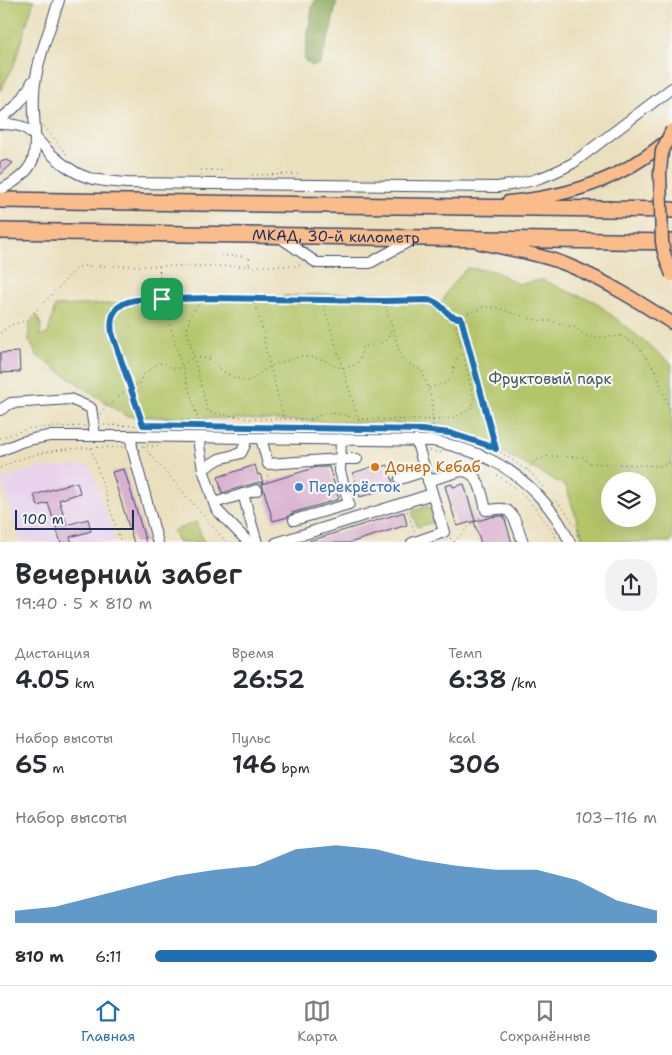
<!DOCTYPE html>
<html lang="ru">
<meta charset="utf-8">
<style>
body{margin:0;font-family:"Shantell Sans",sans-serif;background:#f2f2f3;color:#2b2b33;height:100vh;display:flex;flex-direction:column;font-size:19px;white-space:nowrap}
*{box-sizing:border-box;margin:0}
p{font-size:16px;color:#7c7c81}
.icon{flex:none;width:28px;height:28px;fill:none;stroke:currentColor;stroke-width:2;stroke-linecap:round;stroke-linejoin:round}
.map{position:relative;height:542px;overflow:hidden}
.sheet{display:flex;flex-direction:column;background:#fff;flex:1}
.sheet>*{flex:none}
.fabs{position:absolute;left:601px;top:472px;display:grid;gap:10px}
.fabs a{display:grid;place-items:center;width:55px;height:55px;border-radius:50%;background:#fff;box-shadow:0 5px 20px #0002;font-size:25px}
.scale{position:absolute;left:15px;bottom:12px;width:119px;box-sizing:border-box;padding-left:5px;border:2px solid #1b2f5e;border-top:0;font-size:14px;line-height:18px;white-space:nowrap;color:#1b2f5e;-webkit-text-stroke:4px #f6f6f2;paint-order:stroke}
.pin{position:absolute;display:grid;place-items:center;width:42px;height:42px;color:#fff;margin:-21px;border-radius:10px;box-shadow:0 2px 8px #0006}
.round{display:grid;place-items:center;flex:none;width:52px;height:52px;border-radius:20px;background:#f2f2f3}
.head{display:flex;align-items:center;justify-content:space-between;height:85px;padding:0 15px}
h1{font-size:28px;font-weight:600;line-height:38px}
.figures{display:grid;grid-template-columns:repeat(3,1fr);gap:8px;height:85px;padding:5px 15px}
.figures div{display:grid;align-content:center}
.figures b{font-size:25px;font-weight:600}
.figures small{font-size:14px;font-weight:400}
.figures p{font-size:14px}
.chart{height:140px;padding:10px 15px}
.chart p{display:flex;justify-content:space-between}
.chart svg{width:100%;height:90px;margin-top:5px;fill:#1f6fb2;opacity:.7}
ul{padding:0 15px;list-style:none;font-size:16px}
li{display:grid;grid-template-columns:80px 60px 1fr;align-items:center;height:38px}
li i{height:12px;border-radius:6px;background:#1f6fb2}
.tabs{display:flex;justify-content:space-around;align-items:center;height:70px;border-top:1px solid #e1e1e2;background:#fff;font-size:14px;color:#7c7c81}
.tabs a{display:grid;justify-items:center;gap:2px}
.tabs .current{color:#1f6fb2}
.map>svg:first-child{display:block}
</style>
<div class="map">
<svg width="672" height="543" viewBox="0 0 672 543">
<rect width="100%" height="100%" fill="#f6f6f2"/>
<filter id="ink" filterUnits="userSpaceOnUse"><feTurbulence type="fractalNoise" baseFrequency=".02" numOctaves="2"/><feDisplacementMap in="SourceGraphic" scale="10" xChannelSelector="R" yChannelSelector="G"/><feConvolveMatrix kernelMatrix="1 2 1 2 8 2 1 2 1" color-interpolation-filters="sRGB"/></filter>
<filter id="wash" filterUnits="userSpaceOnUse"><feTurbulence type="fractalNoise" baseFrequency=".0096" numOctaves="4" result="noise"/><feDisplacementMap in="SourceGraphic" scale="20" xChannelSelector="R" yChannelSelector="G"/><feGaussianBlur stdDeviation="1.12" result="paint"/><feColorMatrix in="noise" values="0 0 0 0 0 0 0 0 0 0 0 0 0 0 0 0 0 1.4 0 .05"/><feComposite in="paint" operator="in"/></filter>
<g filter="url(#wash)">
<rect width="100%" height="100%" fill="#ebe0be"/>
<polygon fill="#e9d2ed" points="90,465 116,542 21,542 1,480 34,469 66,466"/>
<g fill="#b4c467" stroke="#687a62" fill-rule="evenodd">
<polygon points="0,0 34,0 14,65 0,91"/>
<path d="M 467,268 L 494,271 L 518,284 L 542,280 L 574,294 L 594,301 L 672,364 L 672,542 L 584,542 L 566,486 L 451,425 L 126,416 L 37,356 L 29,340 L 29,324 L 37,315 L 41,324 L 40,336 L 48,334 L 55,306 L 374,292 L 399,295 L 419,302 L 441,304 L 450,287 ZM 610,481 L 648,481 L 648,519 L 610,519 Z"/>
<polygon points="429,506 434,522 417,527 412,511"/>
<polygon points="196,522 204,542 178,542 173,531"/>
</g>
<polygon fill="#8faa5c" stroke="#556c5d" points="315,0 337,0 331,29 320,64 312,66 304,60 312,8"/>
<g id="blocks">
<g fill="#d9afcf">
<polygon points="7,160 13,163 0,175 0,162"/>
<polygon points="19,352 20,372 0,373 0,353"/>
<polygon points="255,465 258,475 260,474 263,482 255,483 222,493 218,477"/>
<polygon points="377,465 378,468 388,465 393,482 384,486 385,489 360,497 353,473"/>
<polygon points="317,467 329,467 339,499 292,513 288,517 273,521 262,484"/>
<polygon points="124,469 135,505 146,543 134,543 112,472"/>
<polygon points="77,482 80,493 59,500 67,525 88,519 91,531 70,537 72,543 61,543 48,503 38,506 34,495"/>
<polygon points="452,484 453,487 464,484 475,521 457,526 445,486"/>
<polygon points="404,512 407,525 349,543 310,543 309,541"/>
<polygon points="499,516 504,516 512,543 481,543 474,522 491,517"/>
</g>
</g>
</g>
<g filter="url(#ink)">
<use href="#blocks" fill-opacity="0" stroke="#3a4a6c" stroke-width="1"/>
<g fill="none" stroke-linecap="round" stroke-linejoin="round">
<g stroke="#3a4a6c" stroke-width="12">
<g id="minor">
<path d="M 0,119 C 16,108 24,99 32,82"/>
<path d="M 0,124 C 8,124 16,124 23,127 C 32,131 38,141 45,148 C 53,156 62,164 72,170 C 88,181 108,181 127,183 L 497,187 C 527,183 546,178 573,163 L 672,88"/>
<path d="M 0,190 C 12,184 26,175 32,162 C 39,148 32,111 34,93 C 36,61 50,30 59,0"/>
<polyline points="278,236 317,263 370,263 413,239"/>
<polyline points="0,410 11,403 70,399 91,408 95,435"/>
<polyline points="131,436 132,447 158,543"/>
<polyline points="200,437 199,446 203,469 216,509 249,543"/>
<polyline points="261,438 268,464 340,459 357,459"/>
<path d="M 0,451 L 21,442 L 33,439 L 49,436 L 131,436 L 433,441 C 453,445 473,451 491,460 C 525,477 555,508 570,543"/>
<polyline points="203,469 219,459 241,453 245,445 246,438"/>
<polyline points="400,479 425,471"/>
<path d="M 428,481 L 461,471 C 480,471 482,495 486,510 C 492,510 498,508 503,509 C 515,510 519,533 523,543"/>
<polyline points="243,494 257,543"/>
<polyline points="214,503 257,490"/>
<polyline points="294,520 349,504 340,471 341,439"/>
<polyline points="276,543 432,494"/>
<polyline points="412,543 444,532 416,440"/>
</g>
</g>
<g stroke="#3a4a6c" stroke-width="15">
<g id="major">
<path d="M 508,202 C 571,196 621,180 670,138"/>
<path d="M 480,243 C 510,250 542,254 570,266 C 606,281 639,302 672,323"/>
</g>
</g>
<g stroke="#3a4a6c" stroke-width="18">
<g id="highway">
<polyline points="0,200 672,210"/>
<path id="s1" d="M 0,231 L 672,242"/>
</g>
</g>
<g stroke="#3a4a6c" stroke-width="1" stroke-dasharray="1 4" stroke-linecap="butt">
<polyline points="44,126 68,156"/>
<polyline points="201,175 201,170 221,170 221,172"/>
<polyline points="252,175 299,174"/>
<polyline points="221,256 249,256 249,265"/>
<polyline points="159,266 162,299 200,426"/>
<polyline points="211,298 198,305 190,315 187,331 208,412 252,419 311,419 323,414 332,413 342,414 356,419 433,420 452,418 462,414 469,410 473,405 474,399 454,318"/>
<polyline points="253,299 263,331 266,350 284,419"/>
<polyline points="322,300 361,428"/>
<polyline points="384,301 402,359 414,367 422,370 432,400 433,430"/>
<polyline points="461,318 496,449"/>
<polyline points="0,333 10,325 25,321 40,307 77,268 82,266 295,266 303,265"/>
<polyline points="429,388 446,383 452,375 455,361 468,347"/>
<path d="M 101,414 L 104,409 L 130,387 L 139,384 L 143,375 L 157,364 L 164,363 L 171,368 L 177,369 L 182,366 L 193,357 L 210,359 L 224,372 L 235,378 L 246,381 L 252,379 L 267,368 L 284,361 L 302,356 L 317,358 L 326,361 L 336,367 L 343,368 L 355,365 L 360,359 L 362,348 C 378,341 386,348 392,328"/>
<polyline points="104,425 421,430 450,433 493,447 531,473 543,487"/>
<path d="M 143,425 L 112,333 C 110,319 113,308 126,302 C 135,297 171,298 183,298 C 265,297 348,301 430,300 L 437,302 L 444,307 L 450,316 L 454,318 L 461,318 L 466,314 L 484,307 L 495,307 L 525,317 L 542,321 L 551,321 L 577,328 L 584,335 L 594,338 L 622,336 L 637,345 L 655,370 L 672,415"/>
<polyline points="0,438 30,428 85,426"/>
<polyline points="142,446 158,446"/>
<polyline points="144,447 227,543"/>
<polyline points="91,448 121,543"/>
<polyline points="430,451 443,453"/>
<path d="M 0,468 C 38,448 81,447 123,447"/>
<polyline points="527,470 536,460 549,456 583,457 589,463 662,466 672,461"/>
<path d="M 497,475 C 522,491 542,514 557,539"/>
<polyline points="262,483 267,481 268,473"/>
<polyline points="556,501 565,511 576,527 581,543"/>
<polyline points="407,511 415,533"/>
<polyline points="450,538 455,543"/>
<polyline points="454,542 472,523 477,520 481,517"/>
</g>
<use href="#minor" stroke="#fff" stroke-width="10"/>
<use href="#major" stroke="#fabc8b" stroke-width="12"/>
<use href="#highway" stroke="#fabc8b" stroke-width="15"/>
<g stroke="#3a4a6c" stroke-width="15" stroke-linecap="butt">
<polyline id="major-bridge" points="672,130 662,151 660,172 662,242 664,253 672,275"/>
</g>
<use href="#major-bridge" stroke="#fabc8b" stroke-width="12"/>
</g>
</g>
<g fill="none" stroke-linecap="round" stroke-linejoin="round" filter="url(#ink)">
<g stroke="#fff" stroke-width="10">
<path id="route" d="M 212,298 L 384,301 L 430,300 C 447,305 444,318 461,318 L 496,449 L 493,447 L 450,433 L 421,430 L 143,425 L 112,333 C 109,314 116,303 136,300 Z"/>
</g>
<use href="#route" stroke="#1f6fb2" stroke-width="6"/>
</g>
<circle fill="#e8710a" stroke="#f6f6f2" stroke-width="2" cx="375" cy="467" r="5"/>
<circle fill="#3f7fe0" stroke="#f6f6f2" stroke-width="2" cx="299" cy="487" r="5"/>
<g text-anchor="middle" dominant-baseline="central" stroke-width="4.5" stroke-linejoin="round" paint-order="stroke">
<g font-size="15" fill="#1b2f5e" stroke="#f6f6f2">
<text stroke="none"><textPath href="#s1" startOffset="336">МКАД, 30-й километр</textPath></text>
</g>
<g font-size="15" fill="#415460" stroke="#f6f6f2">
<text x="550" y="379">Фруктовый парк</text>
</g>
<g font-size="15" fill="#c56008" stroke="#f6f6f2" text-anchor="start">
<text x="385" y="467">Донер Кебаб</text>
</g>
<g font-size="15" fill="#366cbe" stroke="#f6f6f2" text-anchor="start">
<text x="309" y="487">Перекрёсток</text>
</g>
</g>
</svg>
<div class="fabs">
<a><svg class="icon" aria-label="layers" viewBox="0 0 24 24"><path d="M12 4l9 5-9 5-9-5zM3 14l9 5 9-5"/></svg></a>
</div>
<div class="scale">100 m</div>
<div class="pin" style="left:162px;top:299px;background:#1e9e55"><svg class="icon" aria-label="arrive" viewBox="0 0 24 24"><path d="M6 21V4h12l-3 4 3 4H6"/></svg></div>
</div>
<section class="sheet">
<div class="head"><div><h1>Вечерний забег</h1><p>19:40 · 5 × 810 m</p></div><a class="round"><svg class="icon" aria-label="share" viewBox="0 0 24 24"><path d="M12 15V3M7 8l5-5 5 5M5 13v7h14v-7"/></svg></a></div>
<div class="figures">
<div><p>Дистанция</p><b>4.05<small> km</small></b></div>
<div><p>Время</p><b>26:52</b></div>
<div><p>Темп</p><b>6:38<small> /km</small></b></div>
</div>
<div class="figures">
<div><p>Набор высоты</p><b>65<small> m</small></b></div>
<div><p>Пульс</p><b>146<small> bpm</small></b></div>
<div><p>kcal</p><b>306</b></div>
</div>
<div class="chart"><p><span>Набор высоты</span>103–116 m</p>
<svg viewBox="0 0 160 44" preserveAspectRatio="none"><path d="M0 44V38L10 36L20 31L30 26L40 21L50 18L60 16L70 8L80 6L90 8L100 13L110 16L120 18L130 18L140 23L150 33L160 38V44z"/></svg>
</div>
<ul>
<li><b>810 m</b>6:11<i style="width:100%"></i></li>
</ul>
</section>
<nav class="tabs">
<a class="current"><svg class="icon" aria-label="home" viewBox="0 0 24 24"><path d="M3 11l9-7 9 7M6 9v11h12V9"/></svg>Главная</a>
<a><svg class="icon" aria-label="map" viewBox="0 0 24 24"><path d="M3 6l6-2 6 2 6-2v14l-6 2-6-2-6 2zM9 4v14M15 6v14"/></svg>Карта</a>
<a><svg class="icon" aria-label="saved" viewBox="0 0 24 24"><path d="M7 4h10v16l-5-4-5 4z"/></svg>Сохранённые</a>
</nav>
